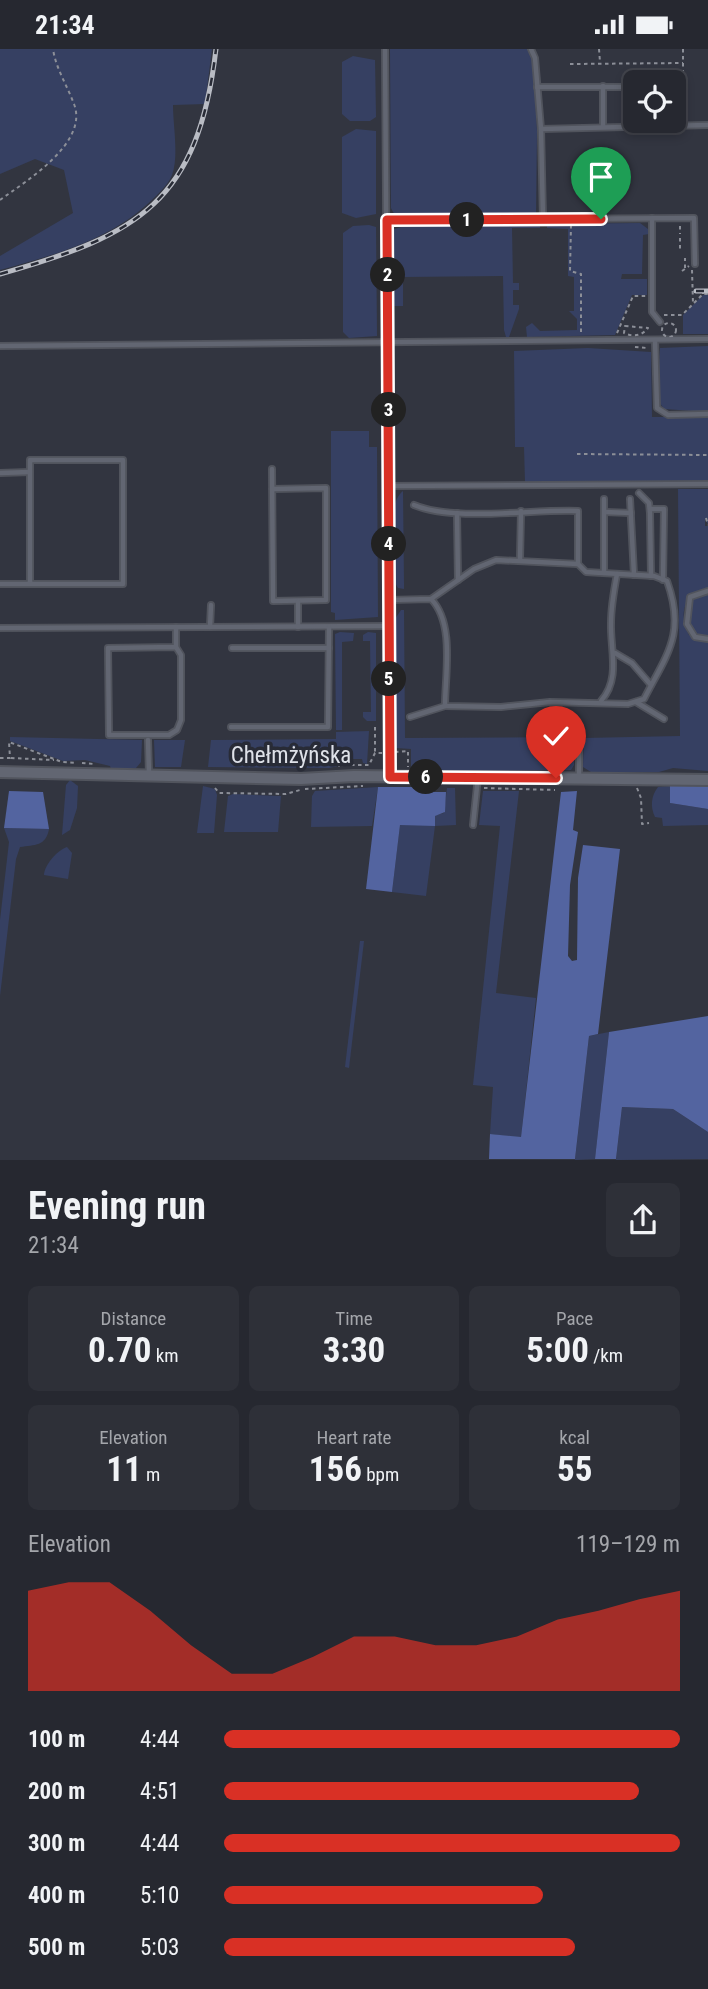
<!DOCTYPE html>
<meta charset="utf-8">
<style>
body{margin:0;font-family:"Roboto Condensed",sans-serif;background:#2e3038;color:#f1f3f6;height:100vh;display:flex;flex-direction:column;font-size:26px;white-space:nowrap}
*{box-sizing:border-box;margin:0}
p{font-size:23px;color:#a4a6ab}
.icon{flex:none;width:38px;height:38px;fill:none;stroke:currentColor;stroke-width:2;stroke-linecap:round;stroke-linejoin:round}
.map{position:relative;height:1111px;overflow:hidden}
.side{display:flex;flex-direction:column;background:#262830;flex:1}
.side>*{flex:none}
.fabs{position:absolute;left:623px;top:21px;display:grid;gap:14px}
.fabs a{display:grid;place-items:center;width:63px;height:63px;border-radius:10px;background:#262830;box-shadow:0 4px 10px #0003,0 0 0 2px #42444c;font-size:35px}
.pin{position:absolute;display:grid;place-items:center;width:60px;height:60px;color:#fff;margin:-72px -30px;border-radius:50% 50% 50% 0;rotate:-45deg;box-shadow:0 0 7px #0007}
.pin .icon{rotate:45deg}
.km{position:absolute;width:35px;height:35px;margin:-18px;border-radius:50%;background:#222;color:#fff;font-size:19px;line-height:35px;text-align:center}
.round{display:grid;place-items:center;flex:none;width:74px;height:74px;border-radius:10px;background:#2e3038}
.headline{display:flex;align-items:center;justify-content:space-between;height:119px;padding:0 28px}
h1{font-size:38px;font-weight:700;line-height:52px}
.stats{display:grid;grid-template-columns:repeat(3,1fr);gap:10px;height:119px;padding:7px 28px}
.stats div{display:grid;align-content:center;border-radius:10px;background:#2e3038;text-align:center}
.stats b{font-size:35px;font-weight:700}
.stats small{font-size:19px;font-weight:400}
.stats p{font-size:19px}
.chart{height:196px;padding:14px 28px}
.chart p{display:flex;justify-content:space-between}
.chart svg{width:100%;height:126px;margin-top:7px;fill:#d93025;opacity:.7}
ul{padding:0 28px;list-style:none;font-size:23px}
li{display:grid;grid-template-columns:112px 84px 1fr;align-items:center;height:52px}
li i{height:18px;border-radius:9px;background:#d93025}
.status{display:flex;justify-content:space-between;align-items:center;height:49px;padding:0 35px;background:#262830;direction:ltr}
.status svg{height:19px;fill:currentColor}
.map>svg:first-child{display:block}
</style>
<div class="status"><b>21:34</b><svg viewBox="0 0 49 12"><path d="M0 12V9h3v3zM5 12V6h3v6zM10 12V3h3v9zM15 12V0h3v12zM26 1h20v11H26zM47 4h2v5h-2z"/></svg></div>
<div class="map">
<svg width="708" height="1111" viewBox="0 0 708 1111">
<rect width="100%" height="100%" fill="#323540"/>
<g fill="#364062">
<path d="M 0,0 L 212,0 L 205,55 L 173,56 C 173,77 179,107 172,126 C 169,134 161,142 155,148 C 112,191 57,205 0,221 L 0,207 L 73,164 L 64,121 L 35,110 L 0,125 Z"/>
<polygon points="390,0 527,0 533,10 537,82 536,166 395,167 391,159"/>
<polygon points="353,7 375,11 376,68 370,72 350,72 342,65 342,13"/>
<polygon points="356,80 376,82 376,165 356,169 342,164 342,88"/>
<polygon points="640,174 648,180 649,185 643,186 642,225 622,225 621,230 647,230 647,246 632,246 615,286 527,288 526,278 532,274 540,282 577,281 577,270 569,262 574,262 574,228 568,227 568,180 547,179 547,175"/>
<polygon points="515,175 540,176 540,179 512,179 513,234 519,234 519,241 513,241 513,256 519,256 519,260 509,288 506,288 504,281 503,227 403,228 403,257 392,257 391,181 401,178"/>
<polygon points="369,176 376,178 377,287 349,289 343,283 343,184 353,177"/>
<polygon points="703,246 708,246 708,285 683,285 683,266"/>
<polygon points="708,297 708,363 664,360 657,350 660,299"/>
<polygon points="588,299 651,303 652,368 708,368 708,432 525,433 524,398 515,398 514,302"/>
<polygon points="331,382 369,382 369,398 377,398 378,568 335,571 335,564 331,563"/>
<path d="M 678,440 L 708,440 L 708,475 L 705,470 L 705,477 L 708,477 L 708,539 C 684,542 678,567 689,586 L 708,591 L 708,722 L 673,719 L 659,723 L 591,723 L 583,718 L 584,689 L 680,687 Z"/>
<path d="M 403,442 L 404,534 L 404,540 L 398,539 L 394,532 C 393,510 385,456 403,442 Z"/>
<polygon points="708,544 708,588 699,588 689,578 691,549"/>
<polygon points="401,561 404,561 405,689 574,688 574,716 571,721 411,722 411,700 396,699 395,690 395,570"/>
<polygon points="340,583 354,584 353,592 342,593 342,681 336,681 335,585"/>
<polygon points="368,583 376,584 376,672 367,672 363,668 363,663 371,663 370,592 363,592 363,586"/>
<polygon points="369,682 367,715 363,714 362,710 350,710 348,715 329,719 208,718 211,691 336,690 336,683"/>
<polygon points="10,688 142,691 141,713 136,719 111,720 110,717 85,711 63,712 10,692"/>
<polygon points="154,691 185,691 181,718 155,718"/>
<polygon points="70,731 78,737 77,759 70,781 62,786 66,736"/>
<polygon points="203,737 215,740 217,746 214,784 197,784"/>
<path d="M 670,737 L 670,754 L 708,760 L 708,776 L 663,777 L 662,769 L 655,768 C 650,758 651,747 658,738 Z"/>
<polygon points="378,738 372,777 311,778 312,747 315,742"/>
<polygon points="447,739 455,739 456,776 435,777 426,847 392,843 400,775 444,764"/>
<polygon points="483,742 519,742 496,944 536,949 521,1089 490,1085 493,1038 473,1036 500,777 479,776"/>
<polygon points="233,745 281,747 278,783 224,783 228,747"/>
<path d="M 4,779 L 49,780 C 46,797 35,796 20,798 L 16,810 L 0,947 L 0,871 L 9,793 Z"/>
<path d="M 67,798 L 72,804 L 68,830 L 44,826 C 44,817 57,801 67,798 Z"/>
<polygon points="360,892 364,892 349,1019 345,1018"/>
<polygon points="609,983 595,1110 575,1111 589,987"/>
<polygon points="622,1058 673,1060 708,1083 708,1110 616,1111"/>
</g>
<g fill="#5364a0">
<polygon points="670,737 708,737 708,760 670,754"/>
<polygon points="378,738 434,738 434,743 446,743 445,763 435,767 435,777 400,776 392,843 366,840"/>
<polygon points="9,742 43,743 49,780 4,779"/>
<polygon points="577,742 573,781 578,783 570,836 568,907 572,912 577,911 578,829 583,796 620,800 598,985 589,987 575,1110 489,1110 490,1085 521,1088 561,743"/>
<polygon points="708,967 708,1083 673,1060 622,1058 616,1110 595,1110 609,983"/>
</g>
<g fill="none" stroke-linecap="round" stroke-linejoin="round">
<g stroke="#51545d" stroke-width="8">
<g id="service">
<polyline points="385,0 390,727"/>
<polyline points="531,0 535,9 541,80 543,170"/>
<polyline points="603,37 603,77"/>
<polyline points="537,38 635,38"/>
<polyline points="674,38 683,38"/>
<polyline points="541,80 708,76"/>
<polyline points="652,169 652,263 660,273"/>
<polyline points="387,171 694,169 695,215"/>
<polyline points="655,291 657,359 668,366 708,365"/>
<polyline points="0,297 708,290"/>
<polyline points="272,420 273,552 326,551 326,439 272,440"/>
<polyline points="0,424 30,423"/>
<polyline points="389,437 708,435"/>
<polyline points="639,444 649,454 650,464 651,527"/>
<polyline points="630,450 634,526"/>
<path d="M 414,456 C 455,473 532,460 578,462 L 578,515"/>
<polyline points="650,460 664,460 663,531"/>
<polyline points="605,463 631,464"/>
<polyline points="457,464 458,531"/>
<polyline points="520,510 521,462"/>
<polyline points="604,524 604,450"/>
<polyline points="0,535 123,535 123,411 30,411 30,535"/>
<polyline points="708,542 690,548 687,575 695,588 708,590"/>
<path d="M 389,551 L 431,550 L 474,520 L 496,511 L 578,515 L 586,523 L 654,527 L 667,532 C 686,585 667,605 644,650 L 628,655 L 550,653 L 501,658 L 445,657 C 445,626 455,574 431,550"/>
<polyline points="298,552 298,578"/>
<polyline points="176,578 176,598 108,599 109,686 169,686 177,681 181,671 181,606 176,598"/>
<polyline points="210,578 211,556"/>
<polyline points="0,579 388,577"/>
<polyline points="232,599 329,599"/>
<polyline points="615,604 632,614 651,636"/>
<path d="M 601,652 C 621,630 610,600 611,574 C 611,557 614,541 617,525"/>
<polyline points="636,653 664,670"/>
<polyline points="410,668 445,657"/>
<polyline points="231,678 328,678 329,578"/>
<polyline points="579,689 579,729"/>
<polyline points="148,691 149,724"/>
<polyline points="473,776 478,728"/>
</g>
</g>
<g stroke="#51545d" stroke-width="14">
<polyline id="tertiary" points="0,723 301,730 354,727 708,731"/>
</g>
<g stroke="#8c8f98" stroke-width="2" stroke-dasharray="3.5 3.5" stroke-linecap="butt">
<polyline points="599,0 600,13"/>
<polyline points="683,0 683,30"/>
<polyline points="570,15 683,14"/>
<polyline points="683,47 683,69"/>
<path d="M 0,151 C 26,132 89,94 74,55 C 67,36 56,20 53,0"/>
<polyline points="571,176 570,222 581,225 581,284"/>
<polyline points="680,177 680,185"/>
<polyline points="680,189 680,202"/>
<polyline points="685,219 685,209"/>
<polyline points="692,221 693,254"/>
<polyline points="682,222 689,217"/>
<polyline points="703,245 703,241 708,241"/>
<polyline points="664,266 682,266 703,245 708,245"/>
<circle cx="669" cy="281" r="7"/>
<path d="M 625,277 L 648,279 C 642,287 633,288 624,284 Z"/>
<polyline points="617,284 633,247 646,247"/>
<polyline points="635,298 647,299"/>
<polyline points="577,405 708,406"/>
<polyline points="706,469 708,476"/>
<polyline points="375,678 375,703"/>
<polyline points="395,703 408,702 408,718"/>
<polyline points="0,709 10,709 9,693 62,713 77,714"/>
<polyline points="11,709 54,711"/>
<polyline points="82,714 94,715"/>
<polyline points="339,718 339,716 369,716 375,704 383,704"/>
<polyline points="215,739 219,744 286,745 300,741"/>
<polyline points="484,739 555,741"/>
<polyline points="637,739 641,749 642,775 649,774"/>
<polyline points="305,740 363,737"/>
</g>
<use href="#service" stroke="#626672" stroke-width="4.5"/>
<use href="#tertiary" stroke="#626672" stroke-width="10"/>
<g stroke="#b9bcc4" stroke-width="5">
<g id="rail">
<path d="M 0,225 C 139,186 198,153 216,0"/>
<polyline points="696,242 708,242"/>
</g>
</g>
<use href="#rail" stroke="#282b36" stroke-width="2.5" stroke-dasharray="8" stroke-linecap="butt"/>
</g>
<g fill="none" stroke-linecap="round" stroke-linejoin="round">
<g stroke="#fff" stroke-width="14">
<polyline id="route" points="556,729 390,728 387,171 601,170"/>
</g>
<use href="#route" stroke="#d93025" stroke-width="9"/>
</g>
<g text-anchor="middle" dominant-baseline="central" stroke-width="7" stroke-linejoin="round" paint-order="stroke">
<g font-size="23" fill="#dee1e8" stroke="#282b36">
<text x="291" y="706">Chełmżyńska</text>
</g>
</g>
</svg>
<div class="fabs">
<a><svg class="icon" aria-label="locate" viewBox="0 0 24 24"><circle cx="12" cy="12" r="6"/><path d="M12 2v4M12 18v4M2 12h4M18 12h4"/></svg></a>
</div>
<div class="pin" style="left:601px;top:170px;background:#1e9e55"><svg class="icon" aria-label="arrive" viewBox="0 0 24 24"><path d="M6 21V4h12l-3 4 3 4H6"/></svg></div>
<div class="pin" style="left:556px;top:729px;background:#d93025"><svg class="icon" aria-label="check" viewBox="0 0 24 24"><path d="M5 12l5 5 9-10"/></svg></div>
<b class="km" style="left:467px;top:171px">1</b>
<b class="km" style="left:388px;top:226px">2</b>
<b class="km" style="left:389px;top:361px">3</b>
<b class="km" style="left:389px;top:495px">4</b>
<b class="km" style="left:389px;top:630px">5</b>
<b class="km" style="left:426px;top:728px">6</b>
</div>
<section class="side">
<div class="headline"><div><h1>Evening run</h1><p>21:34</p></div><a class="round"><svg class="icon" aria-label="share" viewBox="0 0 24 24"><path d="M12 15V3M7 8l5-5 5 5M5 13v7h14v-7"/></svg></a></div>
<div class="stats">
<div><p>Distance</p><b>0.70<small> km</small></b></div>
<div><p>Time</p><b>3:30</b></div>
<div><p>Pace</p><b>5:00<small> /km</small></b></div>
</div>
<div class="stats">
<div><p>Elevation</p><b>11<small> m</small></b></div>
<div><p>Heart rate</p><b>156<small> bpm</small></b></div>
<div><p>kcal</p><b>55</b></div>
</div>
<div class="chart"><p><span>Elevation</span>119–129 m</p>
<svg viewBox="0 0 160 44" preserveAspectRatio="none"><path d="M0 44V9L10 6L20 6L30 16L40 28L50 38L60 38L70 32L80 25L90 25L100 28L110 28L120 25L130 19L140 16L150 12L160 9V44z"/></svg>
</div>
<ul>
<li><b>100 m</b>4:44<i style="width:100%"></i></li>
<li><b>200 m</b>4:51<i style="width:91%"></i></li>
<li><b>300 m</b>4:44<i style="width:100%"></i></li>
<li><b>400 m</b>5:10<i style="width:70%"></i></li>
<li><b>500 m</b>5:03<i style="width:77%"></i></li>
</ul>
</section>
